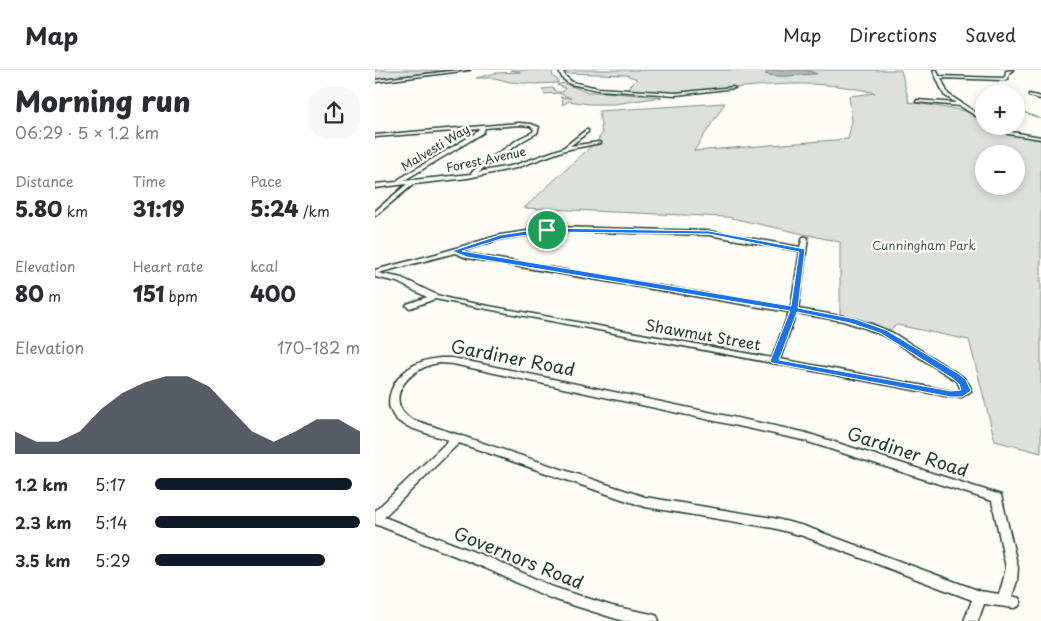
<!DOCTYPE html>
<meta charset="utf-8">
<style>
body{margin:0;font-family:"Playpen Sans",sans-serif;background:#f7f7f7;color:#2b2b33;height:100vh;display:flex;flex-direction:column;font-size:19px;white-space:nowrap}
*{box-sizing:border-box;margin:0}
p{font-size:16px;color:#7c7c81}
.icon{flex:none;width:28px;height:28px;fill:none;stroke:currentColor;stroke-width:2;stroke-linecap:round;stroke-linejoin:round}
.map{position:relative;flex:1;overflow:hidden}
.side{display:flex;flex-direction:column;background:#fff;width:375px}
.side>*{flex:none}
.tools{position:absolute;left:600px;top:15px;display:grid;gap:10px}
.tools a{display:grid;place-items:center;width:50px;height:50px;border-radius:50%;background:#fff;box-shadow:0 2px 8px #0003;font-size:25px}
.pin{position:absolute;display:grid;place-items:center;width:42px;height:42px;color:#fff;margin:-21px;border:2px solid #fff;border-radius:50%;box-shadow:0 1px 5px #0007}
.round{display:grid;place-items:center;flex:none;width:52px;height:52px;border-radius:20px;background:#f7f7f7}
.summary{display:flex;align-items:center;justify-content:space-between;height:85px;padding:0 15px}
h1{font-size:28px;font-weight:800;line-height:38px}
.stats{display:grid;grid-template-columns:repeat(3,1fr);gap:8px;height:85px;padding:5px 15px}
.stats div{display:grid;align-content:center}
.stats b{font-size:21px;font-weight:800}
.stats small{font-size:14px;font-weight:400}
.stats p{font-size:14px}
.chart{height:140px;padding:10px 15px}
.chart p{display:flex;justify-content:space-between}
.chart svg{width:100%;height:90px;margin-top:5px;fill:#111827;opacity:.7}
ul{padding:0 15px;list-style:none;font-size:16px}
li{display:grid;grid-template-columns:80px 60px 1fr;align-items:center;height:38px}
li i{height:12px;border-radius:6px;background:#111827}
header{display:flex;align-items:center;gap:30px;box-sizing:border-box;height:70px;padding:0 25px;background:#fff;border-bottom:1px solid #e1e1e2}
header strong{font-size:24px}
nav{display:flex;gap:28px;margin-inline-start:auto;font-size:18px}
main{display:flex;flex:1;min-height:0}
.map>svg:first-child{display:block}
</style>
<header>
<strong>Map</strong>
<nav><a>Map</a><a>Directions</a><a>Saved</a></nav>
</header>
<main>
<section class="side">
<div class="summary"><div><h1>Morning run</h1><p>06:29 · 5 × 1.2 km</p></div><a class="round"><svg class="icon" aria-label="share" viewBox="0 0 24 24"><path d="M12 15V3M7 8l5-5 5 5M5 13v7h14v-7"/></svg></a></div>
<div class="stats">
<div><p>Distance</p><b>5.80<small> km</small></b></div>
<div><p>Time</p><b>31:19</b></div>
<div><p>Pace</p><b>5:24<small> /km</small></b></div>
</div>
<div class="stats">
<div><p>Elevation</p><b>80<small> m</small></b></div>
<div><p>Heart rate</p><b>151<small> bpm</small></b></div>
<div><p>kcal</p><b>400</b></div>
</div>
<div class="chart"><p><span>Elevation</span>170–182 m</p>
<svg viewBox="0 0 160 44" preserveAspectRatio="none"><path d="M0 44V33L10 38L20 38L30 33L40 22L50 14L60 9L70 6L80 6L90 11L100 22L110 33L120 38L130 33L140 27L150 27L160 33V44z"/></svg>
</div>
<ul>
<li><b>1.2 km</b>5:17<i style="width:96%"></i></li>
<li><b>2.3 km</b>5:14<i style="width:100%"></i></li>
<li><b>3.5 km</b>5:29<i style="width:83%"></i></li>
</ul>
</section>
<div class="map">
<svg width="666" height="551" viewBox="0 0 666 551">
<rect width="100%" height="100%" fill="#fdfcf7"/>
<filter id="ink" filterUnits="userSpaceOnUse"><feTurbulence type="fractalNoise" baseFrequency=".02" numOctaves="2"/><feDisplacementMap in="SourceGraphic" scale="10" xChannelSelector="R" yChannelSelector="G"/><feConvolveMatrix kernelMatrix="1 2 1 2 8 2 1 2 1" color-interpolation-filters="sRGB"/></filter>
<g filter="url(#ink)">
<g fill="#dde0db" stroke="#7e8e88" fill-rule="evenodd">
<polygon points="0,0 76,0 0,9"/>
<polygon points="135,0 177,0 178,7 183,10 183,13 160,14 135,12 120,8 101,8 121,3 145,2"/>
<path d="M 190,0 L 526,0 L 534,32 L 591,41 L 609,52 L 609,56 L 615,56 L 632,64 L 666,70 L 666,383 L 620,371 L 594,270 L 522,255 L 514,260 L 465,244 L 465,172 L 352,147 L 149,138 L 222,71 L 227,64 L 224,41 L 350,33 L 319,81 L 473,69 L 477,51 L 474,26 L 500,23 C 432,5 372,19 305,22 C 287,24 269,21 251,20 L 262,9 L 251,5 L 191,3 ZM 609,84 L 641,84 L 641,116 L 609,116 Z"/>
<polygon points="188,13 213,22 228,22 287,27 239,34 214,34 194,31 187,35 188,30 185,27 196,28 183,23 170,24 167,19 178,18 181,22 188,22 190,18 182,15"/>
</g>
<path fill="#aeb8b1" stroke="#75877f" d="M 395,0 L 431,0 L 442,4 C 429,4 402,9 390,4 Z"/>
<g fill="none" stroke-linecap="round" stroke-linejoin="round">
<g stroke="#75877f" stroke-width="1">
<polyline points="620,21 623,24"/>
<polyline points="641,39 666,49"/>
</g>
<g stroke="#1f3d34" stroke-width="3">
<g id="minor">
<polygon points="84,0 95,0 0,12 0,10"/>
<polygon points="183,0 187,0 191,7 197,12 223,18 301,23 358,17 360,18 301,25 223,20 195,14 188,9"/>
<polygon points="558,0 562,0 564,6 628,8 630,7 631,1 638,0 634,3 633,9 628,10 566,8 573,24 609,48 609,51 585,36 541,32 542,30 581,33 569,25"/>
<polygon points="654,24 666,27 666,29 654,26"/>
<path d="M 144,53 L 156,54 L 164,57 L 162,63 L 149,70 L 103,102 L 140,95 L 188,78 L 211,60 L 213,60 L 213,62 L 195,76 L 224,72 L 226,73 L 190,80 L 141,98 L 93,108 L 39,114 L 0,146 L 0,141 L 32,114 L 0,118 L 0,114 L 22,112 L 24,109 L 104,61 L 105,59 L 0,67 L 0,65 ZM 144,55 L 155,56 L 159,59 L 158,62 L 145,68 L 99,100 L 96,104 L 28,111 L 108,63 L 110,58 Z"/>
<polygon points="617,56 624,56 636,62 666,67 666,69 633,64"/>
<path d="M 180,157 L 334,161 L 425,177 L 428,167 L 432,167 L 433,168 L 423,239 L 472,247 L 496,254 L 518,263 L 588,307 L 595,316 L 596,321 L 587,327 L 576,327 L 60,229 L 35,238 L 31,236 L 32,234 L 52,227 L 22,212 L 0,207 L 0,200 L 61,184 L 125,165 ZM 180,161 L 334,165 L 425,181 L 416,236 L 415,238 L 94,184 L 87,181 L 126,169 ZM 80,183 L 92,188 L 414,242 L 397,288 L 76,229 L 62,225 L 27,208 L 3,203 ZM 421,243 L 468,251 L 490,258 L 512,267 L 582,311 L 586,320 L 583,322 L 576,321 L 405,289 Z"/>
<path d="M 65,288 L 78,288 L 428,362 L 626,425 L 643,498 L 642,511 L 637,526 L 644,528 L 646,532 L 644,536 L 639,538 L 609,534 L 603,551 L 589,551 L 597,530 L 428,466 L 398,458 L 270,437 L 84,373 L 9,447 L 120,490 L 178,517 L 237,536 L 277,544 L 282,546 L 284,551 L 248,551 L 175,528 L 110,498 L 0,454 L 0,441 L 74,370 C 61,366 29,358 21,349 C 6,333 18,310 33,299 C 42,292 54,289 65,288 ZM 65,293 L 78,294 L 427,370 L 617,431 L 631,498 L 628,511 L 624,524 L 605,521 L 429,456 L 398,448 L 270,427 L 36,349 C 5,328 38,295 65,293 Z"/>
</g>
</g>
<use href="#minor" fill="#fdfcf7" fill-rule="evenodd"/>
</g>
</g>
<path fill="#1a73e8" stroke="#fff" fill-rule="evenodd" d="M 172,158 L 334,161 L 430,179 L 423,238 L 480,249 L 511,260 L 584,304 L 591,310 L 596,321 L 587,327 L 576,327 L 397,293 L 395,291 L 415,241 L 92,187 L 77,181 L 125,165 ZM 172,162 L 334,164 L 424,182 L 416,236 L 87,181 L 126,169 ZM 422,242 L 475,253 L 505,263 L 577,308 L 584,314 L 586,320 L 576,321 L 404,290 Z"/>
<g text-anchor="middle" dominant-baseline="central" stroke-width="4.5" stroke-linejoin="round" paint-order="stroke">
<g font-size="12" fill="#1f3d34" stroke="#fdfcf7">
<text transform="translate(60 77) rotate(-31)">Malvesti Way</text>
<text transform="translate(111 89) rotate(-12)">Forest Avenue</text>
</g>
<g font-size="12" fill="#455e55" stroke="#fdfcf7">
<text x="549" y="175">Cunningham Park</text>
</g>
<g font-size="15" fill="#1f3d34" stroke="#fdfcf7">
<text transform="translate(328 264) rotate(10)">Shawmut Street</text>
</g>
<g font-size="18" fill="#1f3d34" stroke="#fdfcf7">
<text transform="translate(138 287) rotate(11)">Gardiner Road</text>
<text transform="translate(533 381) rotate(18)">Gardiner Road</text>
<text transform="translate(144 487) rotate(22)">Governors Road</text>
</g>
</g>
</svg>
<div class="tools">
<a>+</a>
<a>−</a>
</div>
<div class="pin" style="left:172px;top:160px;background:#1e9e55"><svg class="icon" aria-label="arrive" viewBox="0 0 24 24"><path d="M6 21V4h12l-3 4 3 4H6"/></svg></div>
</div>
</main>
